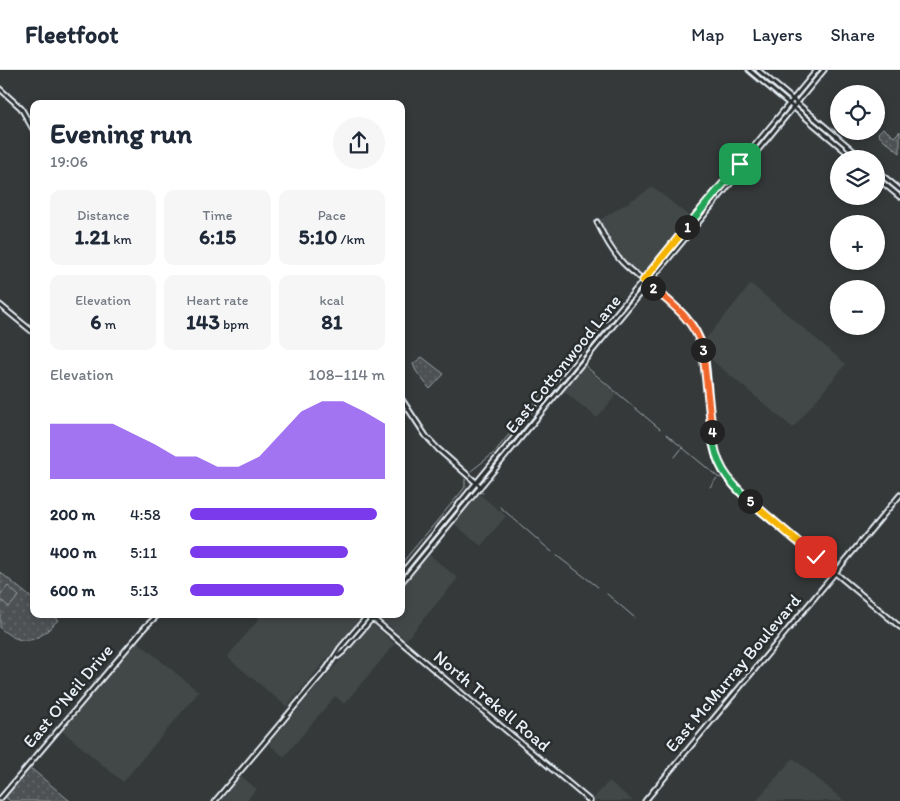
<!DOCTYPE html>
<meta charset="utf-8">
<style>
body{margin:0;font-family:Itim,sans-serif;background:#f6f6f7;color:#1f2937;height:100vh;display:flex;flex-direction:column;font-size:19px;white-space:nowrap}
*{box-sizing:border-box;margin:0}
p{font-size:16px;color:#747a83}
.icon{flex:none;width:28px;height:28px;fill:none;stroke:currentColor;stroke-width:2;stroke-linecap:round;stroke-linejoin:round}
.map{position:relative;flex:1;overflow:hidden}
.drawer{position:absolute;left:30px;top:30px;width:375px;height:518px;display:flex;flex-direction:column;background:#fff;border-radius:10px;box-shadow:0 2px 8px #0003}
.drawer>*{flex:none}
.fabs{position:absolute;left:830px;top:15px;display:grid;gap:10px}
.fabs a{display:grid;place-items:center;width:55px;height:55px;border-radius:50%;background:#fff;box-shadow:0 2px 8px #0003;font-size:25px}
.pin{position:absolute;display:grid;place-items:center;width:42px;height:42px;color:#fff;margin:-21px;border-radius:10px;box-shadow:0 2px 8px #0006}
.km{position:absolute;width:25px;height:25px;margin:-12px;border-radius:50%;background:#222;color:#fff;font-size:14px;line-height:25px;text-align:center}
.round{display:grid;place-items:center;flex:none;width:52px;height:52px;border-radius:26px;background:#f6f6f7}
.summary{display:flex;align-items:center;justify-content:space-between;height:85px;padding:0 20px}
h1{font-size:28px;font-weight:800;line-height:38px}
.stats{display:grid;grid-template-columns:repeat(3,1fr);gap:8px;height:85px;padding:5px 20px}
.stats div{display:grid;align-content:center;border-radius:10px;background:#f6f6f7;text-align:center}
.stats b{font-size:21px;font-weight:800}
.stats small{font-size:14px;font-weight:400}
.stats p{font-size:14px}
.chart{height:140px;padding:10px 20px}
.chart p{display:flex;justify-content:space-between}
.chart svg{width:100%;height:90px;margin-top:5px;fill:#7c3aed;opacity:.7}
ul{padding:0 20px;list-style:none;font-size:16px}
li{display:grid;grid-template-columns:80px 60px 1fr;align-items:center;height:38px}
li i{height:12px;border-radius:6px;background:#7c3aed}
header{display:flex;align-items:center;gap:30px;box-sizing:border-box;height:70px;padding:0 25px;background:#fff;border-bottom:1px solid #e0e1e3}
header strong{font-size:24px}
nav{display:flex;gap:28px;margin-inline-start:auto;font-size:18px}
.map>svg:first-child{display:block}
</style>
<header>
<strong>Fleetfoot</strong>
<nav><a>Map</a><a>Layers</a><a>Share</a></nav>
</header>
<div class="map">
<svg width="900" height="731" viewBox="0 0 900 731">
<defs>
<pattern id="park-dots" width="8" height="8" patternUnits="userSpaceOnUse" patternTransform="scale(1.25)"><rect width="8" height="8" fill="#4d5152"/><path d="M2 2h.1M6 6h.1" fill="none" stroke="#676a6c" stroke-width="1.8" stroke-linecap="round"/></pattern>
</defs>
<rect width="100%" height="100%" fill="#35393a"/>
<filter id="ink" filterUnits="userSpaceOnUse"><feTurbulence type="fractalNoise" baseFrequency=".02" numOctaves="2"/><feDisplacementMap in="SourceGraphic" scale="10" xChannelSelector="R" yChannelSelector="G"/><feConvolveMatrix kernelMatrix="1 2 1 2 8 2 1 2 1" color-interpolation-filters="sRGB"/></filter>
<g filter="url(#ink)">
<g fill="#424647">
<polygon points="653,117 690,147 646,203 642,204 627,193 617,182 607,168 598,151"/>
<polygon points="751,214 846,294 793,358 707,286 704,271"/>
<polygon points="582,295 617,324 597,348 562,320"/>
<polygon points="477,422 506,446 481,476 452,452"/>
<polygon points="427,483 458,508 406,570 380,548 379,544 401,544 401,517"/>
<polygon points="259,544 360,544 361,547 287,637 227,587 258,550"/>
<polygon points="370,555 374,555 395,574 344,634 335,626 284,687 270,675 270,672"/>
<polygon points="137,571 199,622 123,712 61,660"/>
<polygon points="793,688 844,731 756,731"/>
<polygon points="241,706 257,719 246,731 220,731"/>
<polygon points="609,711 633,731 595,731 593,729"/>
</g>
<g fill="url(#park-dots)" stroke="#9aa1a5">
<polygon points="883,58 894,67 900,61 900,83 879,66 878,63"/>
<polygon points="422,287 444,304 430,319 416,301 413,294"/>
<path d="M 0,502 L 34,530 L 34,544 L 50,544 L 58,550 C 39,571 24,579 0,558 Z"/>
<polygon points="29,698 33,700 70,731 10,731 4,726"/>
</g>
<polygon fill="#4d5152" stroke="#9aa1a5" points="8,516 19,526 9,537 0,529 0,525"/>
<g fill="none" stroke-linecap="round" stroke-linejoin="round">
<g stroke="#a0a7ac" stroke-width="1">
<polyline points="584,295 660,359"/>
<polyline points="555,308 569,287 574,287"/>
<polyline points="666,364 718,407 721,408"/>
<polyline points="675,387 682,378"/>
<polyline points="471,401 494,383 553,310"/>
<polyline points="710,417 717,408"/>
<polyline points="479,422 483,423"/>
<polyline points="500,437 552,482"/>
<polyline points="557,486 598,517"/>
<polyline points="401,494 462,421 465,417 465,409"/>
<polyline points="607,524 634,547"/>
</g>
<g stroke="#e8f1f8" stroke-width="7">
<g id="tertiary">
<polyline points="749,0 855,89"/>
<polyline points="758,0 863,89"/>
<polyline points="0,19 21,38 34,61"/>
<polyline points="876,100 900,120"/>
<polyline points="876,107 900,127"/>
<path d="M 597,152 C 605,168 613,184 626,196 C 648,217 679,233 695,260 C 718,298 701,353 718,393 C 731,422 766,445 790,465 C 827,496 863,526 900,557"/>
<polyline points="401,328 426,366 438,379 480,416"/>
<polyline points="0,729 146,556 159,544"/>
<polyline points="645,731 900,425"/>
</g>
</g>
<g stroke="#e8f1f8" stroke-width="7">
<g id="secondary">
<polyline points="0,235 34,263"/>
<polyline points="401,504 817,0"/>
<polyline points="401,513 824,0"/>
<polyline points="363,544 371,550 376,551 590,731"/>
<polyline points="338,586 344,581 376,544"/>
<polyline points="215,731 327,598 340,578 369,544"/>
</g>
</g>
<use href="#tertiary" stroke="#2a2d2e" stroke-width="3"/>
<use href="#secondary" stroke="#2a2d2e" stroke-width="3"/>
</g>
</g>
<g fill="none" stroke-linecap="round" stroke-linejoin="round" filter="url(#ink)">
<g stroke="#fff" stroke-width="10">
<polyline id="split-1" points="687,157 740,94"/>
</g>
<g stroke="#fff" stroke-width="10">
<polyline id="split-2" points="653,218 643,211 687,157"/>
</g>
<g stroke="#fff" stroke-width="10">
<path id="split-3" d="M 653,218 C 675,236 696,252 703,280"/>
</g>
<g stroke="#fff" stroke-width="10">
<polyline id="split-4" points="703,280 712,362"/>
</g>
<g stroke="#fff" stroke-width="10">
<path id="split-5" d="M 712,362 C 715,394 726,409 750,431"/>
</g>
<g stroke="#fff" stroke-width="10">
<polyline id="split-6" points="750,431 816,487"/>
</g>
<use href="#split-1" stroke="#22a559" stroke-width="6"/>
<use href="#split-2" stroke="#f5b400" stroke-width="6"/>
<use href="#split-3" stroke="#f0652b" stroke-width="6"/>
<use href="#split-4" stroke="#f0652b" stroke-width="6"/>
<use href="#split-5" stroke="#22a559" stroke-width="6"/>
<use href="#split-6" stroke="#f5b400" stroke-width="6"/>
</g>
<g text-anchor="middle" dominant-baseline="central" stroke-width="5" stroke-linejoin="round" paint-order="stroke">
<g font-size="18" fill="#e8f1f8" stroke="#2a2d2e">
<text transform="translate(563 294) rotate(-51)">East Cottonwood Lane</text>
<text transform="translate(733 603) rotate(-50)">East McMurray Boulevard</text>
<text transform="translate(68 626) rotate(-50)">East O'Neil Drive</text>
<text transform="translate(492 631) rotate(40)">North Trekell Road</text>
</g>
</g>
</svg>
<div class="fabs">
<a><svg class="icon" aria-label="locate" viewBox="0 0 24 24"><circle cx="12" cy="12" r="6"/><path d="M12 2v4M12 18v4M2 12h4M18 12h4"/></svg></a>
<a><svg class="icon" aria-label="layers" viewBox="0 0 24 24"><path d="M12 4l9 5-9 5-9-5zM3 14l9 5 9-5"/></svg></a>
<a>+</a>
<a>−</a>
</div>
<div class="pin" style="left:740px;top:94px;background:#1e9e55"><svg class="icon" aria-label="arrive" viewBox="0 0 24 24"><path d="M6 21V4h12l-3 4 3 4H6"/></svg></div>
<div class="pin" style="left:816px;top:487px;background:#d93025"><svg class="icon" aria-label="check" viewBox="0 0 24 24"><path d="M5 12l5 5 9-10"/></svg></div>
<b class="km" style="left:687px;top:157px">1</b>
<b class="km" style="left:653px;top:218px">2</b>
<b class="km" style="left:703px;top:280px">3</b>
<b class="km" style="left:712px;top:362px">4</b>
<b class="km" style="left:750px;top:431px">5</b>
<section class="drawer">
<div class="summary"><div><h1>Evening run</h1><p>19:06</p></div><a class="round"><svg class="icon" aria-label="share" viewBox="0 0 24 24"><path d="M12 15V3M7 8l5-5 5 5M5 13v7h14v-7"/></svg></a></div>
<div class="stats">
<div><p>Distance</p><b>1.21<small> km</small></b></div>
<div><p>Time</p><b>6:15</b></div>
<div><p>Pace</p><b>5:10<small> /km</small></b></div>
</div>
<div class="stats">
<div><p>Elevation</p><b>6<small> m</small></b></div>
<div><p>Heart rate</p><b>143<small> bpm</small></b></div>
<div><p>kcal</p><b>81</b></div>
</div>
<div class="chart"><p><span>Elevation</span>108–114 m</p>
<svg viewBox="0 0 160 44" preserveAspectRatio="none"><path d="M0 44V17L10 17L20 17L30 17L40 22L50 27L60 33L70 33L80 38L90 38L100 33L110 22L120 11L130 6L140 6L150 11L160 17V44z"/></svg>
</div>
<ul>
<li><b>200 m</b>4:58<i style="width:96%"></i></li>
<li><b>400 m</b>5:11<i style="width:81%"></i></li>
<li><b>600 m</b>5:13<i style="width:79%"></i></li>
</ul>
</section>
</div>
